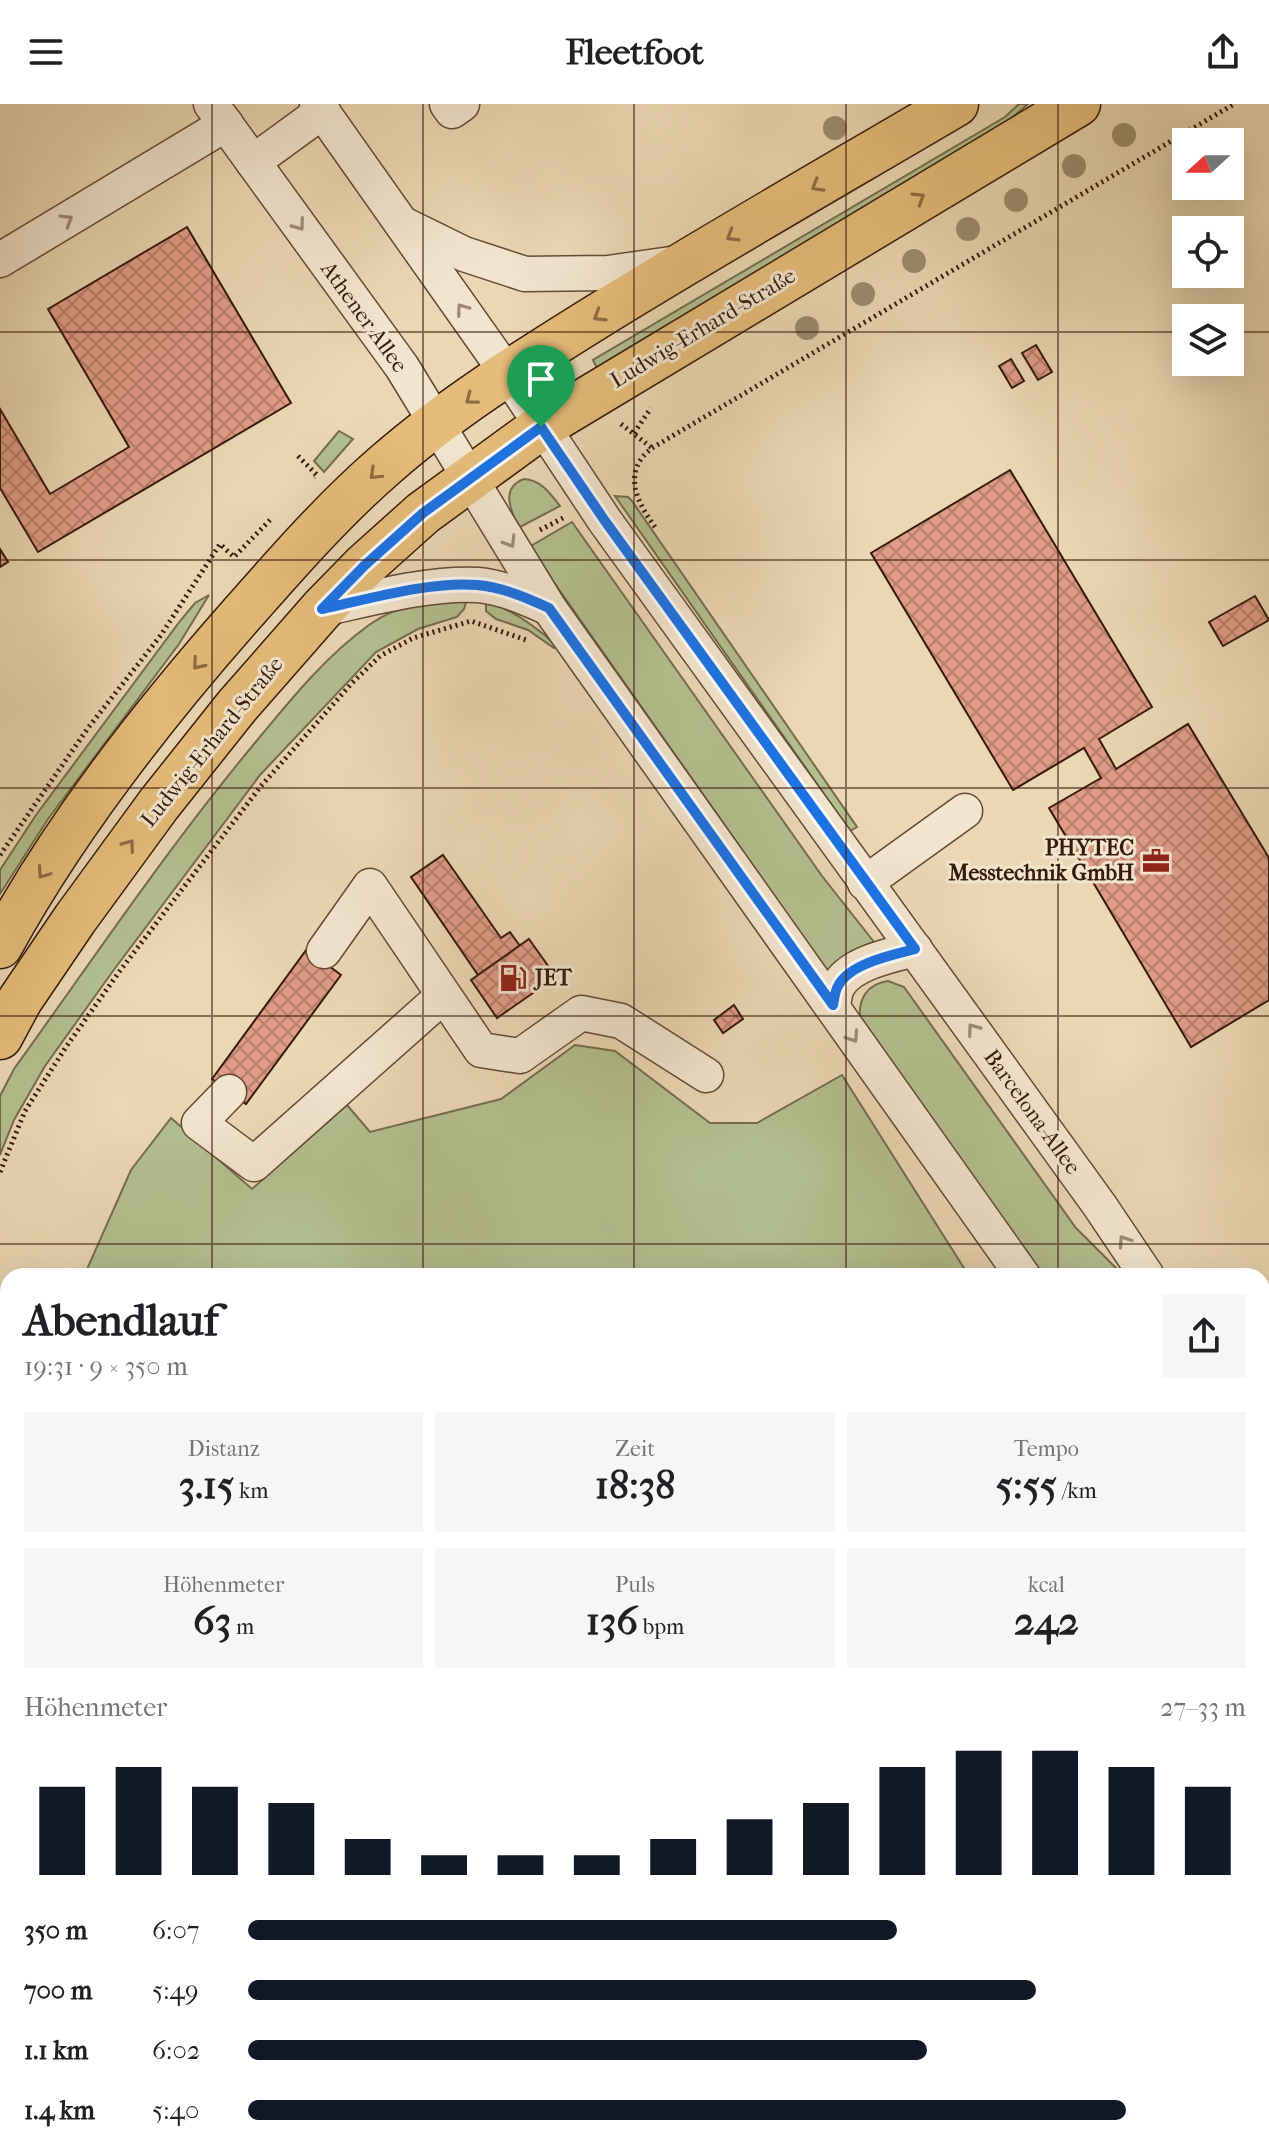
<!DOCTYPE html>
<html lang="de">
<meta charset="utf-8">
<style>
body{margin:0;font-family:"IM FELL French Canon",serif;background:#f6f6f6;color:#202124;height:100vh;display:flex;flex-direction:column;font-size:30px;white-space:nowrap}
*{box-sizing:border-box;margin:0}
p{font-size:26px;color:#757577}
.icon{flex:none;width:44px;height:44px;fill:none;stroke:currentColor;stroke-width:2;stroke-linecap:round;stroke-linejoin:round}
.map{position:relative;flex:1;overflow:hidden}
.drawer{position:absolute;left:0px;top:1164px;width:1270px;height:888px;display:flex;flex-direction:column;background:#fff;border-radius:24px 24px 0 0;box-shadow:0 8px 32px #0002}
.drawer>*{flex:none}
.needle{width:52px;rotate:249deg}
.tools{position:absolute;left:1172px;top:24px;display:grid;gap:16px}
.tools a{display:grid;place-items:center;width:72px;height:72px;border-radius:0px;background:#fff;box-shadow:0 8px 32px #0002;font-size:40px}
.pin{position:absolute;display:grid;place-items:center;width:68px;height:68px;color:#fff;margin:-82px -34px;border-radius:50% 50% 50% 0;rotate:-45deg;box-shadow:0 0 8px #0007}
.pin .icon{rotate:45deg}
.round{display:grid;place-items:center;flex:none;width:84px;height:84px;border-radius:0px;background:#f6f6f6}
.headline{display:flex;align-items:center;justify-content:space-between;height:136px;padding:0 24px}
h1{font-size:44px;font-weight:800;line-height:60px}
.stats{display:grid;grid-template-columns:repeat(3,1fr);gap:12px;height:136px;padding:8px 24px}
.stats div{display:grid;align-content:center;border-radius:0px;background:#f6f6f6;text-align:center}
.stats b{font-size:40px;font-weight:800}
.stats small{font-size:22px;font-weight:400}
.stats p{font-size:22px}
.chart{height:224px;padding:16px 24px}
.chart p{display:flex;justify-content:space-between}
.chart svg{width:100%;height:144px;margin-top:8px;stroke:#111827;stroke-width:6}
ul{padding:0 24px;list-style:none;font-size:26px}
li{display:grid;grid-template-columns:128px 96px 1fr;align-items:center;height:60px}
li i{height:20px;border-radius:10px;background:#111827}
header{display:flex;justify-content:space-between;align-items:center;height:104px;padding:0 24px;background:#fff;font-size:36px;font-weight:800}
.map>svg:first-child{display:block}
</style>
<header><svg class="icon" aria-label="menu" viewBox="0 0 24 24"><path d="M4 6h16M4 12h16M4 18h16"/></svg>Fleetfoot<svg class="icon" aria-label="share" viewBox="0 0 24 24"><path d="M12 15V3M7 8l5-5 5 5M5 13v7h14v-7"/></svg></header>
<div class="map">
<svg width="1269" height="2052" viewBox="0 0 1269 2052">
<defs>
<pattern id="building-cross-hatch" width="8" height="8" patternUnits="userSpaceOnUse" patternTransform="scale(2)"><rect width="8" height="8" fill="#df9c86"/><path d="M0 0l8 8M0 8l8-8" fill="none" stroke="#b67e6c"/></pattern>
</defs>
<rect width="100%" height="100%" fill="#ebd7b3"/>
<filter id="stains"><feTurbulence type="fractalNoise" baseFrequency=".0025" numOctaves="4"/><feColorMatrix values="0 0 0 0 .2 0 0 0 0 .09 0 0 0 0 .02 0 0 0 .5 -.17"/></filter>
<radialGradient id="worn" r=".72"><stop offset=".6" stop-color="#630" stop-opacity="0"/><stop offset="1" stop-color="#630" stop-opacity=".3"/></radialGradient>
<g fill="#b3bf8f" stroke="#746c4d" stroke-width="2">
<polygon points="1019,0 1028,0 1005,20 597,264 593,256 1005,13"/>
<polygon points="339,327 353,335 324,368 314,357"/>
<path d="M 524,375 C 541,376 550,389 560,402 L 518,424 C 511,406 500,384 524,375 Z"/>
<polygon points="615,392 628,393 632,397 857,723 850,727"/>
<polygon points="572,418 822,772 874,838 851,847 828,868 529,443"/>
<polygon points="209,491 179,540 48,715 0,790 0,766 36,711 180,517 195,499"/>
<path d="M 467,495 L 464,505 L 457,513 L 418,525 L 376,548 L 260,671 L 113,867 L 45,962 L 14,1016 L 0,1051 L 0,992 L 14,965 C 94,854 171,739 259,634 C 292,594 327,551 369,521 C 398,500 432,496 467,495 Z"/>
<path d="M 486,497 C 513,506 535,522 556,541 L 554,544 L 528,526 L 496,515 L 486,507 Z"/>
<path d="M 888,877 L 904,883 L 1076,1124 L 1124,1172 L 1042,1172 L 860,915 C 858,895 867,880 888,877 Z"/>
<polygon points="575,941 615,947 710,1019 757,1019 842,971 969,1172 84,1172 131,1066 171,1014 252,1085 347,1001 370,1028 501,995"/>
<polygon points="1262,1361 1269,1371 1269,1493 1262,1483"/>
</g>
<g fill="url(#building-cross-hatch)" stroke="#361a0b" stroke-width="2">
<polygon points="187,123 291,299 38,448 0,384 0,305 50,390 129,343 48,205"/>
<polygon points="1036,241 1052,268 1038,276 1022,249"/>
<polygon points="1011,255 1024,277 1012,284 999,262"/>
<polygon points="1010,366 1152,603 1099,635 1116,665 1188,620 1269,754 1269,896 1191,943 1049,704 1101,674 1084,644 1013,686 871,449"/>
<polygon points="0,445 8,458 0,463"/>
<polygon points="1255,492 1269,516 1223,542 1209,518"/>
<polygon points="443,751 501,834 510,828 520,842 478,871 411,773"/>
<polygon points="529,835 556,873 497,914 471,876"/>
<polygon points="312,838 329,862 341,871 246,1000 212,975"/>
<polygon points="734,901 743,915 723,929 714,916"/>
<polygon points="1262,1915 1269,1925 1269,2052 850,2052 845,2044 1262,2044"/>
</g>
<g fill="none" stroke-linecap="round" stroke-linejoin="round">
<g stroke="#634935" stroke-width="37">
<g id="minor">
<polyline points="211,0 402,263 549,504 1023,1172"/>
<polyline points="317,0 507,269 605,417 1100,1102 1147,1172"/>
<polyline points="447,0 452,7 462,0"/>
<polyline points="253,58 323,7"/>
<polyline points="405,121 464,150 525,170 608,169 678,159"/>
<polyline points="0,156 226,20"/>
<path d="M 322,505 C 368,495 430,478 478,481 C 502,483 527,494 549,504"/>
<polyline points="865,779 965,707"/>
<polyline points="324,847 370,782 481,946 520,952 581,909 621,917 706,971"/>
<path d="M 833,901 C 834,896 835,887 838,882 C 850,859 892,851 915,845"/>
<polyline points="229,988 199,1019 254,1060 443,892"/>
<polyline points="1262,1332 1269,1342"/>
<polyline points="1262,1510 1269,1520"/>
<polyline points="1262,1612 1269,1607"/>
<polyline points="1262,1686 1269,1695"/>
<polyline points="1262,1831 1269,1841"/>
<polyline points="712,2052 717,2044"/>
</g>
</g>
<g stroke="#361a0b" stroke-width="47">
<g id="major">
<path d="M 0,842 C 65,723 151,613 241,511 C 286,460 333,406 385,361 C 450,304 524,258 598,212 C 716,139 837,70 956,0"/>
<polyline points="0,933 20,896 75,815 159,700 237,602 322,505 365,461 423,409 541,323 1078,0"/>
</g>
</g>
<g stroke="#361a0b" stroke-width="5" stroke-dasharray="2 4" stroke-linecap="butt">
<polyline points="621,320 652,344"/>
<polyline points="634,329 651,304"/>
<polyline points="298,352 317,371 314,373"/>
<path d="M 655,423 C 637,398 621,368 652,344 L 1234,0"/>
<polyline points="540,426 563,414"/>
<polyline points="0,751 88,624 161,531 220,440 234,453 270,416"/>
<polyline points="0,1068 25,1007 66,943 119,868 261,682 352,579 380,552 413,534 471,517 529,537"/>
<polyline points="0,1490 8,1501"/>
<polyline points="1263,1552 1269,1562"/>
<polyline points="390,2044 396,2052"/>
</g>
<use href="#minor" stroke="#f2e5ce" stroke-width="34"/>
<use href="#major" stroke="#e6bc7a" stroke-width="44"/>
</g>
<g fill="#9c8b6d">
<circle cx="835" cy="24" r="12"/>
<circle cx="1124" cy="31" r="12"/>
<circle cx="1074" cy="62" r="12"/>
<circle cx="1016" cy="96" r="12"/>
<circle cx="968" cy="125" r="12"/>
<circle cx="914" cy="157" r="12"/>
<circle cx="863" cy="190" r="12"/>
<circle cx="807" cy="224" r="12"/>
</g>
<defs><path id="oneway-chevron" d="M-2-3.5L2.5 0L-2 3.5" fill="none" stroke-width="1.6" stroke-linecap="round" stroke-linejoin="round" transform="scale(2)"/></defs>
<g stroke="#8e6b42">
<use href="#oneway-chevron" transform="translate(817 82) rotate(150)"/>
<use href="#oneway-chevron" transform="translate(919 94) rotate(-31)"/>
<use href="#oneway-chevron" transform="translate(732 132) rotate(149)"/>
<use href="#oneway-chevron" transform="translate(599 212) rotate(148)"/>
<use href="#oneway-chevron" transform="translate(471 295) rotate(143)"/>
<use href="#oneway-chevron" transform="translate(375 370) rotate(136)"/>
<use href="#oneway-chevron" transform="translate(198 560) rotate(130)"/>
<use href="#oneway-chevron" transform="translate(129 741) rotate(-54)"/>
<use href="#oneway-chevron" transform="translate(43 769) rotate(125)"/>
</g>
<g stroke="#9d8a76">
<use href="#oneway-chevron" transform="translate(67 116) rotate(-31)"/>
<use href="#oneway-chevron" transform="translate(299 121) rotate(54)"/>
<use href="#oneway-chevron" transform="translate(462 205) rotate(-126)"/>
<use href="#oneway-chevron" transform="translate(510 438) rotate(58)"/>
<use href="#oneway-chevron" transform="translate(973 925) rotate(-126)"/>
<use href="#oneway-chevron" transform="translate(853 933) rotate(56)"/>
<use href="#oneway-chevron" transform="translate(1124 1137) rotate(-124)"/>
</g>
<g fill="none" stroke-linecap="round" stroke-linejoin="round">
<g stroke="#fff" stroke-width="16">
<path id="route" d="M 541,323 L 605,417 L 915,845 C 893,851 850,859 838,882 C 835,887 834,896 833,901 L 549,504 C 527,494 502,483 477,481 C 431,477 368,495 322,505 L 365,461 L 423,409 Z"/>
</g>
<use href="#route" stroke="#1a73e8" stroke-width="10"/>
</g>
<path fill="none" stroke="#361a0b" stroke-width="2" stroke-opacity="0.55" d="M 212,0 L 212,1172M 423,0 L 423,1172M 634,0 L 634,1172M 846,0 L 846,1172M 1058,0 L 1058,1172M 0,228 L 1186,228M 1230,228 L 1269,228M 0,456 L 1269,456M 0,684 L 1269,684M 0,912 L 1269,912M 0,1140 L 1269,1140M 0,1368 L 8,1368M 1262,1368 L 1269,1368M 0,1596 L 8,1596M 1262,1596 L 1269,1596M 0,1824 L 8,1824M 1262,1824 L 1269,1824M 212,2044 L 212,2052M 423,2044 L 423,2052M 634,2044 L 634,2052M 846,2044 L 846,2052M 1058,2044 L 1058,2052"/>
<defs>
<g id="office-bare" transform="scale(2.16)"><path d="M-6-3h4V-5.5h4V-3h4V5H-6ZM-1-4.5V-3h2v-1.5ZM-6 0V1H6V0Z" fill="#8f2418" stroke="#f2e5ce" stroke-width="2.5" paint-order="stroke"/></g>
<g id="fuel-bare" transform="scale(2.16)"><path d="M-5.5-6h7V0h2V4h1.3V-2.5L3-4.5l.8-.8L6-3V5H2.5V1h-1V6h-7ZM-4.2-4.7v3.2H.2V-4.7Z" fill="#8f2418" stroke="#f2e5ce" stroke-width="2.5" paint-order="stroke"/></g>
</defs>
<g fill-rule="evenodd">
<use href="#office-bare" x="1156" y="757"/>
<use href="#fuel-bare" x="513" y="874"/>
</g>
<g text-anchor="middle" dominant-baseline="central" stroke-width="6" stroke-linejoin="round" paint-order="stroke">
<g font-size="22" fill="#361a0b" stroke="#f2e5ce">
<text transform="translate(364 213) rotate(54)">Athener Allee</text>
<text transform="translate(703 224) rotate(-31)">Ludwig-Erhard-Straße</text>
<text transform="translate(212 638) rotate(-51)">Ludwig-Erhard-Straße</text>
<text transform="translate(1032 1008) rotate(54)">Barcelona-Allee</text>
</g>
<g font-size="22" font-weight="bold" fill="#361a0b" stroke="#f2e5ce" text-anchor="end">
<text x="1134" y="744">PHYTEC<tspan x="1134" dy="25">Messtechnik GmbH</tspan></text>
<text x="535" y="874" text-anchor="start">JET</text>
</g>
</g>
<rect width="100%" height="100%" filter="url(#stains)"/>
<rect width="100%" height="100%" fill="url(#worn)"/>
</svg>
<div class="tools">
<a><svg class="needle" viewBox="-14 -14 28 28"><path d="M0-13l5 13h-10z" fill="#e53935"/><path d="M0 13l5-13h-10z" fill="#757577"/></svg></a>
<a><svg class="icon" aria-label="locate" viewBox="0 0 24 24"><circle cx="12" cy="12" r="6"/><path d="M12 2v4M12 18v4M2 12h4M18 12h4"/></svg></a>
<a><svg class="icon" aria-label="layers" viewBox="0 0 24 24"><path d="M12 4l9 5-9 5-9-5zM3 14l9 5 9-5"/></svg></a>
</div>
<div class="pin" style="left:541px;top:323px;background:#1e9e55"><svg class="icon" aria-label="arrive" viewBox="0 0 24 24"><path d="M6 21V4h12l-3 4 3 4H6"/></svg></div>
<section class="drawer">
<div class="headline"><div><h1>Abendlauf</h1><p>19:31 · 9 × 350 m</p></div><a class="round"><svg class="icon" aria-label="share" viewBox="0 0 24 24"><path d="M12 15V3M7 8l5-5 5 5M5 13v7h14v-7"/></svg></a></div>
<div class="stats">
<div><p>Distanz</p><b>3.15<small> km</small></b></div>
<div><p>Zeit</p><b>18:38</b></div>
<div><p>Tempo</p><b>5:55<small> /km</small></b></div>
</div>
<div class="stats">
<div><p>Höhenmeter</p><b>63<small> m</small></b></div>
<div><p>Puls</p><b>136<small> bpm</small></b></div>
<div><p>kcal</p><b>242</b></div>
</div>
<div class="chart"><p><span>Höhenmeter</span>27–33 m</p>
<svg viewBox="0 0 160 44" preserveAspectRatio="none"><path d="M5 44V17M15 44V11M25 44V17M35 44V22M45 44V33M55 44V38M65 44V38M75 44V38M85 44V33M95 44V27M105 44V22M115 44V11M125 44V6M135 44V6M145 44V11M155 44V17"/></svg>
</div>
<ul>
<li><b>350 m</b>6:07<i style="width:65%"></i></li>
<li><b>700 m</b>5:49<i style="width:79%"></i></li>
<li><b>1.1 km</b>6:02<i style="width:68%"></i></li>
<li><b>1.4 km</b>5:40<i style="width:88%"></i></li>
</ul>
</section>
</div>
